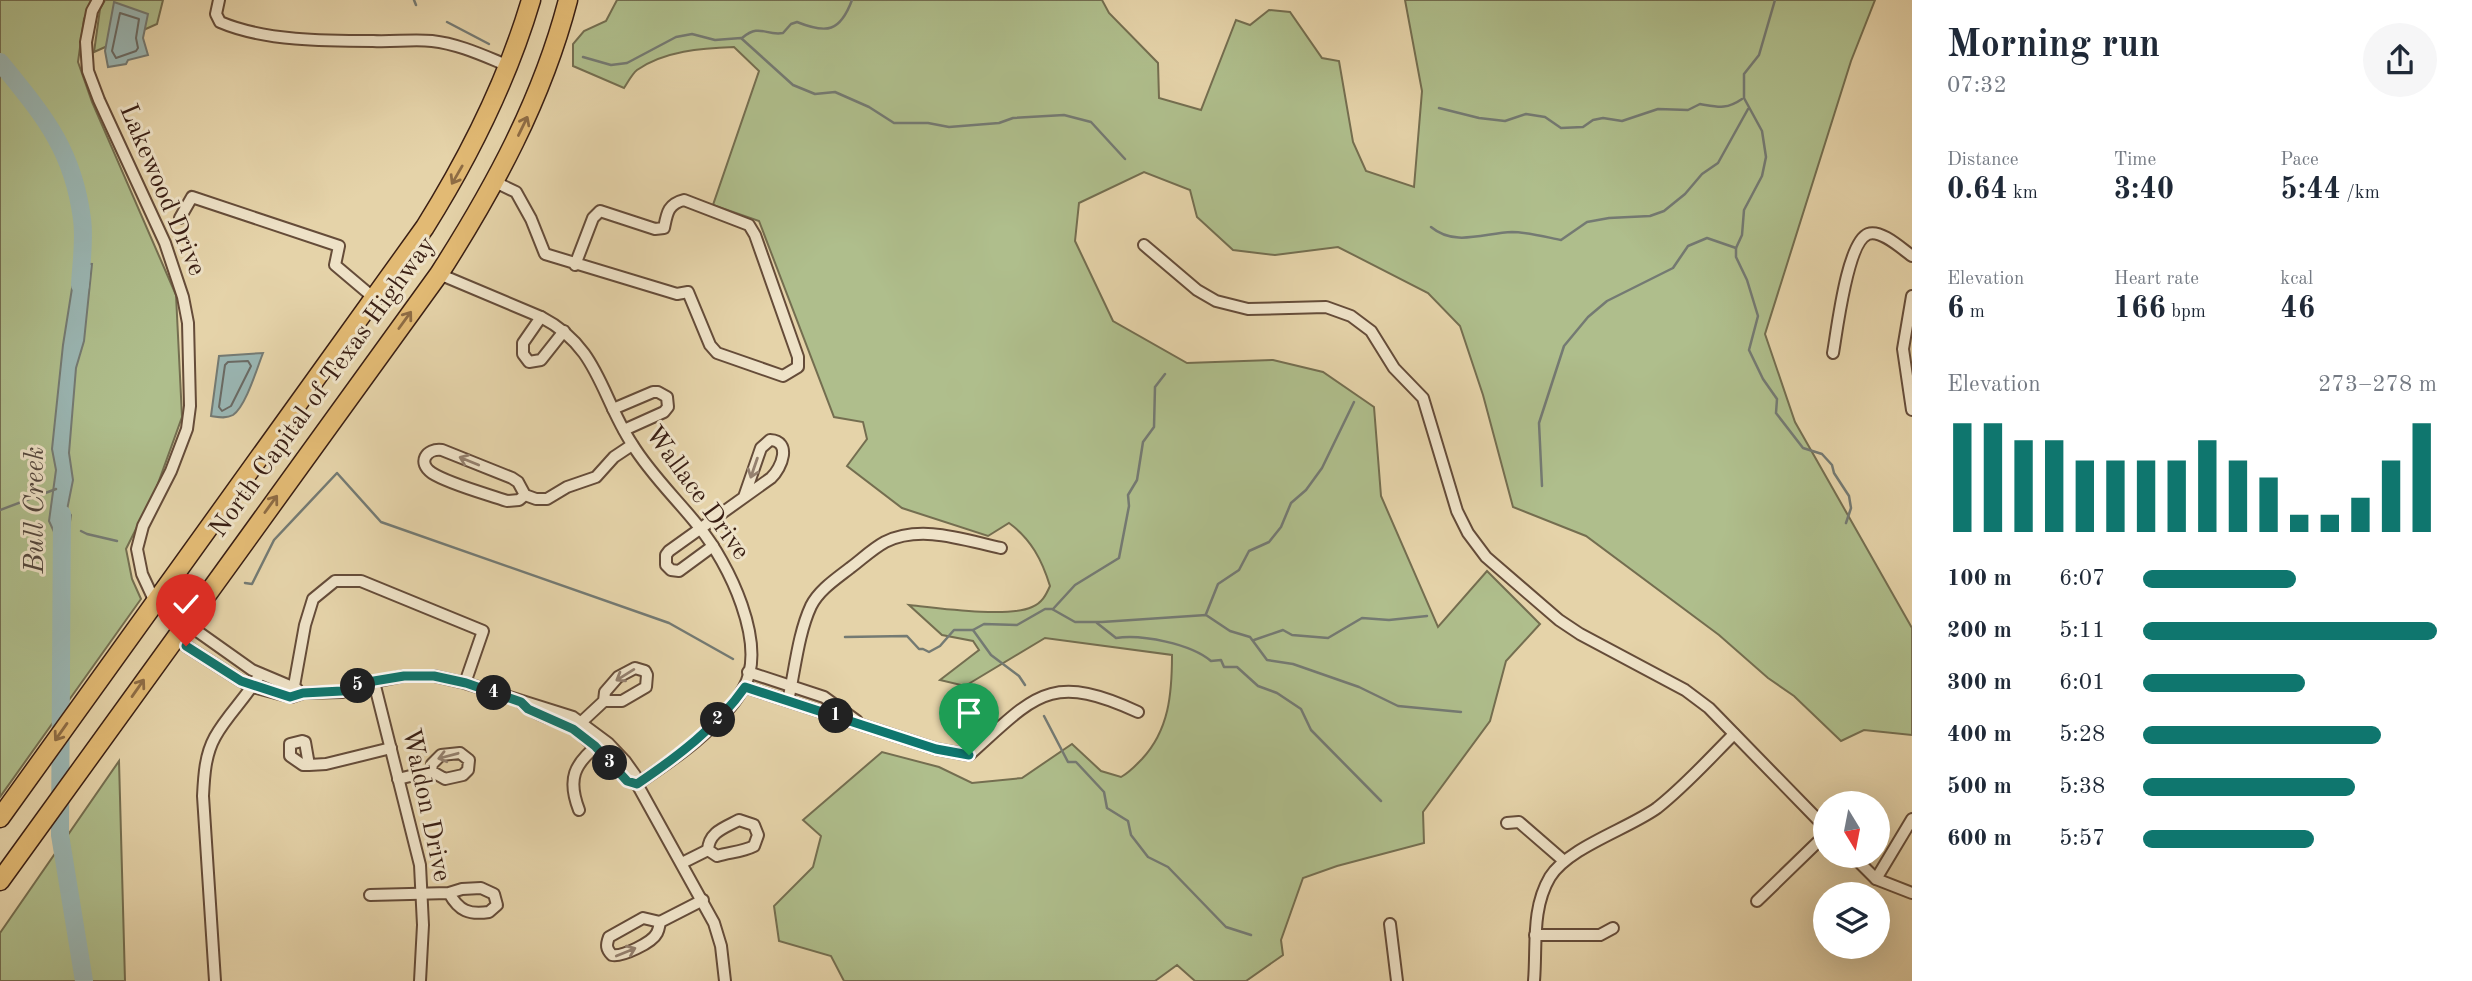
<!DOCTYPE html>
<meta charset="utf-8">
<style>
body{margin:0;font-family:"Old Standard TT",serif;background:#f6f6f7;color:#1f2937;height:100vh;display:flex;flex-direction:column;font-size:26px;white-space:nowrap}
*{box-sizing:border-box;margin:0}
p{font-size:23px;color:#747a83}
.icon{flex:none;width:38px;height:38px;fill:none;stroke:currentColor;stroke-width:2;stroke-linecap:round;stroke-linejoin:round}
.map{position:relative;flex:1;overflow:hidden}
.panel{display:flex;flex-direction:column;background:#fff;width:560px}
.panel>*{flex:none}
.needle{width:46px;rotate:170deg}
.fabs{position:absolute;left:1813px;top:791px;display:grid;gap:14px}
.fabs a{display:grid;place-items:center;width:77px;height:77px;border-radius:50%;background:#fff;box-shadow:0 7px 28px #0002;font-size:35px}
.pin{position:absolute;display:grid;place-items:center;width:60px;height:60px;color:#fff;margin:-72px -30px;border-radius:50% 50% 50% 0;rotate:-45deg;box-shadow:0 0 7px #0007}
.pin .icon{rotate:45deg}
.km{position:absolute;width:35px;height:35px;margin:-18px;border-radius:50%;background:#222;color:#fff;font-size:19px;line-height:35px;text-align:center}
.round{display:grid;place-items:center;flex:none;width:74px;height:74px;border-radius:37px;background:#f6f6f7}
.headline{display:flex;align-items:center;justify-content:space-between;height:119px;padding:0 35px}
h1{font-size:38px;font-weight:800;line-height:52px}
.metrics{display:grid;grid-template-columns:repeat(3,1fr);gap:10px;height:119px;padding:7px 35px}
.metrics div{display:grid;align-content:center}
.metrics b{font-size:30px;font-weight:800}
.metrics small{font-size:19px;font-weight:400}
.metrics p{font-size:19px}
.chart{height:196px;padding:14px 35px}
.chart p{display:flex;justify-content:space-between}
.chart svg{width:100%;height:126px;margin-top:7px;stroke:#0f766e;stroke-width:6}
ul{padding:0 35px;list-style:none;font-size:23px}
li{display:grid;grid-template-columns:112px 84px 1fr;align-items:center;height:52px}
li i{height:18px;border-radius:9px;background:#0f766e}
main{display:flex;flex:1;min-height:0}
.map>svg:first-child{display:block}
</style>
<main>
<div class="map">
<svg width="1912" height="981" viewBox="0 0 1912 981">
<rect width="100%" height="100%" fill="#e5d3a9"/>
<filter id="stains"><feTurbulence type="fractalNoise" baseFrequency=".00286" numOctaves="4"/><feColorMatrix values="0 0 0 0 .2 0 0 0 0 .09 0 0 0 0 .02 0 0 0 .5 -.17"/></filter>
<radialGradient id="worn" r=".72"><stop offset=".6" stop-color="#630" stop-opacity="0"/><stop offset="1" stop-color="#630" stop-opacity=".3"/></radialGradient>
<g fill="#afbe8c" stroke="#746e50" stroke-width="2">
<polygon points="0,0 93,0 84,19 78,62 92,102 176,295 182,417 156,489 126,549 132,579 141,599 0,797"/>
<polygon points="105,0 163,0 157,24 94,52 100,9"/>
<path d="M 617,0 L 1102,0 L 1109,13 L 1158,63 L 1159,98 L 1201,110 L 1236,20 L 1250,25 L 1269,10 L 1290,12 L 1322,58 L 1339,61 L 1353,142 L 1366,171 L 1414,187 L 1422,91 L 1405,0 L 1875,0 L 1851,61 L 1765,334 L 1795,422 L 1912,628 L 1912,735 L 1864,730 L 1841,741 L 1794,696 L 1768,678 L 1719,635 L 1586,536 L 1513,507 L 1483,395 L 1460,326 L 1428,293 L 1338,247 L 1275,255 L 1233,250 L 1197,217 L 1190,190 L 1144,172 L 1079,203 L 1075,241 L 1113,321 L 1187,363 L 1273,360 L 1323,372 L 1374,407 L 1381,496 L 1438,627 L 1487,571 L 1540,624 L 1506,661 L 1490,721 L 1423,812 L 1424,843 L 1337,866 L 1303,878 L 1281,940 L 1283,955 L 1246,981 L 1195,981 L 1177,965 L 1155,981 L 844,981 L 831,956 L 779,941 L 774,906 L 813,867 L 821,836 L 803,820 L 882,752 L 939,767 L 972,783 L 1022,778 L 1072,744 L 1101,771 L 1121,777 C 1130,772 1135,766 1142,759 C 1169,730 1172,694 1172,655 L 1045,638 L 965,686 L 940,680 L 979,650 L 973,641 L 942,635 L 909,605 C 937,608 1009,618 1032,607 C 1042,603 1046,595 1050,586 C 1042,560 1031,539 1009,523 L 988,536 L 902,508 L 847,466 L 867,439 L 863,422 L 834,417 L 759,221 L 713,205 L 759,71 L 734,47 C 702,48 664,51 637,70 C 632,74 628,82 624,88 L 573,66 L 573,44 L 584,31 L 606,21 Z"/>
<polygon points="119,761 125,981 0,981 0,933"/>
</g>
<g fill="#9ab6b3" stroke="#747a73" stroke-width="2">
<polygon points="114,2 148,14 143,38 148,55 128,60 126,64 108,67 105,51"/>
<polygon points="76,263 92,264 84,341 76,368 69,453 73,480 67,510 71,515 68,536 55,534 49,521 56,470 52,449 63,345"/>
<path d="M 263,353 C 257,368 246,406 233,415 C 226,419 218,417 211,416 L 219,356 Z"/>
</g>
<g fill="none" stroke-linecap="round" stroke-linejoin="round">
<g stroke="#6a6a64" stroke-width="2">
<polygon points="120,13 139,19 136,38 138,48 136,51 116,58 112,51"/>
<polygon points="228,362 248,361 251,366 231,406 222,411 219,407 225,365"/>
</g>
<g stroke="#747a73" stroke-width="2.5">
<polyline points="414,0 416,5"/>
<polyline points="1775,0 1759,55 1744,74 1744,98 1762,131 1766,157 1762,176 1744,210 1742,235 1736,248 1736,257 1747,280 1758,316 1749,350 1763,379 1777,399 1776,413 1803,448 1822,454 1832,465 1834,473 1849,496 1851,508 1846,523"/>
<polyline points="447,22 489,44"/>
<path d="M 742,38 C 760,23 765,36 783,33 L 791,24 L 797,22 C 827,34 840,32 852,0"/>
<polyline points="583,57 611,65 627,63 676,37 692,34 715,40 741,38 793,85 815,94 835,92 869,107 894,123 928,123 949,127 999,123 1013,118 1064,115 1091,122 1125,159"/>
<path d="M 1439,108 L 1479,118 L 1505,121 L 1526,114 L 1545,117 L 1561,128 L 1583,127 L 1593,120 L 1603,118 L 1622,121 L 1658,109 L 1688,110 L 1700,104 C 1718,107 1726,110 1742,99"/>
<path d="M 1431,227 C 1455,247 1484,233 1512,232 C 1527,232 1546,237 1561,240 L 1587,222 L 1609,218 L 1650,216 L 1664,211 L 1685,194 L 1702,174 L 1718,163 L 1748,109"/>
<polyline points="1542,486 1539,423 1564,346 1588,317 1607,301 1673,268 1688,246 1707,238 1736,248"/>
<polyline points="0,510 56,489"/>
<polyline points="81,531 87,534 117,541"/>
<polyline points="245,583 252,584 274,540 337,473 381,522 669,623 733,659"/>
<polyline points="1053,609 1075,585 1119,558 1129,506 1128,495 1137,480 1143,442 1154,427 1155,387 1165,374"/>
<polyline points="1206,614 1218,584 1239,570 1249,551 1269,542 1281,527 1291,503 1306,490 1322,468 1354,402"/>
<path d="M 1097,623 L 1116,638 C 1142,634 1191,644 1211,661 L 1221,660 L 1224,667 L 1237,667 L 1258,686 L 1277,693 L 1301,709 L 1311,730 L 1381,801"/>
<polyline points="973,630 991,655 1019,676 1025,685"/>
<polyline points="845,637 907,636 919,649 923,649 929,652 940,646 954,630 973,630 984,624 1017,625 1045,609 1052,609 1075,622 1102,622 1206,615 1230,631 1250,637 1267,660 1293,664 1359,687 1398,706 1461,712"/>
<polyline points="1254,640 1283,630 1292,635 1328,638 1362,618 1389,620 1427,616"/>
<polyline points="1044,716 1068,762 1076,762 1104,792 1107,808 1128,821 1131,835 1148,857 1168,867 1226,927 1251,935"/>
</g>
<g stroke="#9ab6b3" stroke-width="18">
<path d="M 0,62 C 43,115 73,149 82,219 C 85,240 81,264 80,285"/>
<polyline points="62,514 60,835 84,981"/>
</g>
<g stroke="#654c39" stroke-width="14">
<g id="minor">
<polyline points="98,0 92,11 86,42 88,71 99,100 165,243 183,297 188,323 190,406 187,429 171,471 143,526 137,549 142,574 155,602 181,629 186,646 241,681 253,687 291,697 303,693 342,692 374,682 404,676 434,676 465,683 573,717 608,743 625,761 635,775 637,784 714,923 721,946 725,981"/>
<path d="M 219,0 L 216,14 L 220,22 C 264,41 326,41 373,41 C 393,42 413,39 432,41 C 459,44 484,56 509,66"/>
<path d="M 495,182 L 516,192 L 531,219 L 545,254 L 677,294 L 688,292 L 710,345 L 717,353 L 783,376 L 798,367 L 798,357 L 755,235 L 749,225 L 684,200 C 668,204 667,213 664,228 L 655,229 L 600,211 L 593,218 L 575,265"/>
<polyline points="180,218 192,197 339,246 335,265 374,298"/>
<polyline points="1144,245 1197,290 1216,301 1248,309 1326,307 1351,316 1371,331 1394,368 1423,398 1457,511 1468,533 1486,557 1559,620 1580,634 1685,690 1709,708 1825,827"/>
<path d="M 439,274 L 541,317 C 599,347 600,395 632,444 C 651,475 677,499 699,527 C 728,562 769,645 743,689 C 721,727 673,760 637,784"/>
<polyline points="1912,296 1903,349 1912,410"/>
<polyline points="541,317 523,343 523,354 529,362 541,360 564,331"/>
<path d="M 1833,353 C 1837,331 1847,242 1868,234 C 1881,229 1902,249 1912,256"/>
<polyline points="613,409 653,392 658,392 667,397 668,407 664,412 624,430"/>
<path d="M 525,495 L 519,500 L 507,501 C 487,494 449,484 432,473 C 417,463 426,448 442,450 L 512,478 L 518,482 L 525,495 L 536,499 L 547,499 L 567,487 L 596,477 L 614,457 L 632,445"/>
<path d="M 713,546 L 679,571 L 671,570 L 666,565 L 666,555 L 669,551 L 771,478 C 782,468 792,441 770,440 L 761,448 L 744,497"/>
<polyline points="181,629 197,631 252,670 297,689"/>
<polyline points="748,672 824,697 857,721"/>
<polyline points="374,682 420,865 423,925 420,981"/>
<polyline points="294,686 305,625 313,599 335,581 361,581 483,631 465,683"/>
<path d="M 745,687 L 936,749 L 969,755 C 1035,696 1049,671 1138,712"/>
<path d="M 788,701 C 795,670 798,634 811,606 C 819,590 836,579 850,568 C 861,560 872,549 885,542 C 921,524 964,540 1001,548"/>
<path d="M 521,702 C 536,717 558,719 575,730 C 597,744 614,776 637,784"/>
<polyline points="574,729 604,701 605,692 618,677 635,668 645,671 647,675 646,687 622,701 604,701"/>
<polyline points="309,765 303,765 290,756 290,744 302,741 305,742 309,765 326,764 391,748"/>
<polyline points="398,779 431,771 445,779 463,775 468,770 469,760 460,753 441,755 432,764 431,771"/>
<path d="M 579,810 C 567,779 574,764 599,744"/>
<path d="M 739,820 L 754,825 L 758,835 L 754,846 C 742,852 731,852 717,856 L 708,850 C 709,832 724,828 739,820 Z"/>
<polyline points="1507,823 1519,822 1564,861"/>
<polyline points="1853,856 1876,879 1912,893"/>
<polyline points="682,863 708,850"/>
<polyline points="1876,879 1912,819"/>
<path d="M 370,895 L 449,893 L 462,889 L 481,888 L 494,894 L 497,905 L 489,912 C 469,915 459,911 449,893"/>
<polyline points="1757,901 1825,835"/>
<path d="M 660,922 C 659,927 659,929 657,933 C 652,943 622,957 612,955 C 606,949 606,945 609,937 L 643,918 L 660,922 L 703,900"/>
<polyline points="1390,924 1397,981"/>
<polyline points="1535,935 1600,935 1613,928"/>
<path d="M 215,981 L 203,796 C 204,776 205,755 215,737 C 227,715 247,697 260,674"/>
<path d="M 1534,981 C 1537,946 1531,909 1550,877 C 1569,847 1628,829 1657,808 C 1685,786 1709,759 1734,734"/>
</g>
</g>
<g stroke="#3a1f14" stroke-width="21">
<g id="highway">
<path d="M 0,818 L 425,227 C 470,155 507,81 531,0"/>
<path d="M 0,881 L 439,274 C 494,188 542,100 568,0"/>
</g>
</g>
<use href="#minor" stroke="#eee2c7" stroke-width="10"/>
<use href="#highway" stroke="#e2ba74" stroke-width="18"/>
</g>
<defs><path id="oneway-shaft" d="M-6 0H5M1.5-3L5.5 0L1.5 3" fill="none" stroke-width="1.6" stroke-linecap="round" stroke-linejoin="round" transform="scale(1.75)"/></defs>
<g stroke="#8e6c44">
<use href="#oneway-shaft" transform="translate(523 126) rotate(-64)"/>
<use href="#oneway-shaft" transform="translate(457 175) rotate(120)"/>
<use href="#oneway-shaft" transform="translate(405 320) rotate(-54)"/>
<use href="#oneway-shaft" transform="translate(271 504) rotate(-54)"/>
<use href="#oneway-shaft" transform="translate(138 688) rotate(-55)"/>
<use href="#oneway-shaft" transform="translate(61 732) rotate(125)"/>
</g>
<g stroke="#94806e">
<use href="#oneway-shaft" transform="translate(469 461) rotate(-158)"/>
<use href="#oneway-shaft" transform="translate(754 468) rotate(109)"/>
<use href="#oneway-shaft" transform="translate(625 675) rotate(148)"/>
<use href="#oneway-shaft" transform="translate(448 756) rotate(165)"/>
<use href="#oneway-shaft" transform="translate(626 952) rotate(-22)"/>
</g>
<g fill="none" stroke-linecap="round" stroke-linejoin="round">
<g stroke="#fff" stroke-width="14">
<path id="route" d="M 186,646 L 241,681 L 290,697 L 303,693 L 342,691 L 374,681 L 404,676 L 434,676 L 466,683 L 521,702 L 528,709 L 573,729 L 595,746 L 627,781 L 637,784 C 677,757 717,727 745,687 L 936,749 L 969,755"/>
</g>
<use href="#route" stroke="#0f766e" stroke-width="9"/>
</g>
<g text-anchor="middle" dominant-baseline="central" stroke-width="6" stroke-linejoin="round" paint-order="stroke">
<g font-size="26" fill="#3a1f14" stroke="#eee2c7">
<text transform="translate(162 190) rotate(67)">Lakewood Drive</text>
<text transform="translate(323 387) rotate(-54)">North Capital of Texas Highway</text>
<text transform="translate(697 493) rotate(54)">Wallace Drive</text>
<text transform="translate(426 805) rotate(78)">Waldon Drive</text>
</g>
<g font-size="28" font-style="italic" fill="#52453c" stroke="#eee2c7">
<text transform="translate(36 510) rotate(-90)">Bull Creek</text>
</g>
</g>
<rect width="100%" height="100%" filter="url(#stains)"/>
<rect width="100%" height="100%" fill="url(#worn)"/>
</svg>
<div class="fabs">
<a><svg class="needle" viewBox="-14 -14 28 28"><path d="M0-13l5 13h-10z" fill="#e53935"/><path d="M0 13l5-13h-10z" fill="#747a83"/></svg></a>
<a><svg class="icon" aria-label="layers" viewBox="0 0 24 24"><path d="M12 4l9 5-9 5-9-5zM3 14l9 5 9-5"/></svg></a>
</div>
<div class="pin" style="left:969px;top:755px;background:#1e9e55"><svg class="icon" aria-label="arrive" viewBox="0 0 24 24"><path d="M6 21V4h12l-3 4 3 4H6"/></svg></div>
<div class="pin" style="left:186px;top:646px;background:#d93025"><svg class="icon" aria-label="check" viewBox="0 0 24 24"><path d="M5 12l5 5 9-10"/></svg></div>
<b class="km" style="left:836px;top:716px">1</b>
<b class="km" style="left:718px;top:720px">2</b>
<b class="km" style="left:610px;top:763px">3</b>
<b class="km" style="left:494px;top:693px">4</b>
<b class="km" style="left:358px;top:686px">5</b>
</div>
<section class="panel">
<div class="headline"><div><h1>Morning run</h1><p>07:32</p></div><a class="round"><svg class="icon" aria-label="share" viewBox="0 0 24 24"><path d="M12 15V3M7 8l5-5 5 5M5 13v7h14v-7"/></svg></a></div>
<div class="metrics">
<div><p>Distance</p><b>0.64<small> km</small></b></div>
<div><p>Time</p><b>3:40</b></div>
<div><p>Pace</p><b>5:44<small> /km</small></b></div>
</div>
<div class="metrics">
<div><p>Elevation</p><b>6<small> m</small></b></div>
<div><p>Heart rate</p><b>166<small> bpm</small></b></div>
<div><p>kcal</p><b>46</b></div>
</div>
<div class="chart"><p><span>Elevation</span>273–278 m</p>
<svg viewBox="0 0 160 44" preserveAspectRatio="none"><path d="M5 44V6M15 44V6M25 44V12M35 44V12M45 44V19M55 44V19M65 44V19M75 44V19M85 44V12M95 44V19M105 44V25M115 44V38M125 44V38M135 44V32M145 44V19M155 44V6"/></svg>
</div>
<ul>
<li><b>100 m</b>6:07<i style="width:52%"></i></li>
<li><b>200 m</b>5:11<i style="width:100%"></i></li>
<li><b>300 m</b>6:01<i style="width:55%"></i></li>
<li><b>400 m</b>5:28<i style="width:81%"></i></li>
<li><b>500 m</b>5:38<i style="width:72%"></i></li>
<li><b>600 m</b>5:57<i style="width:58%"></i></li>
</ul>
</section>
</main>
